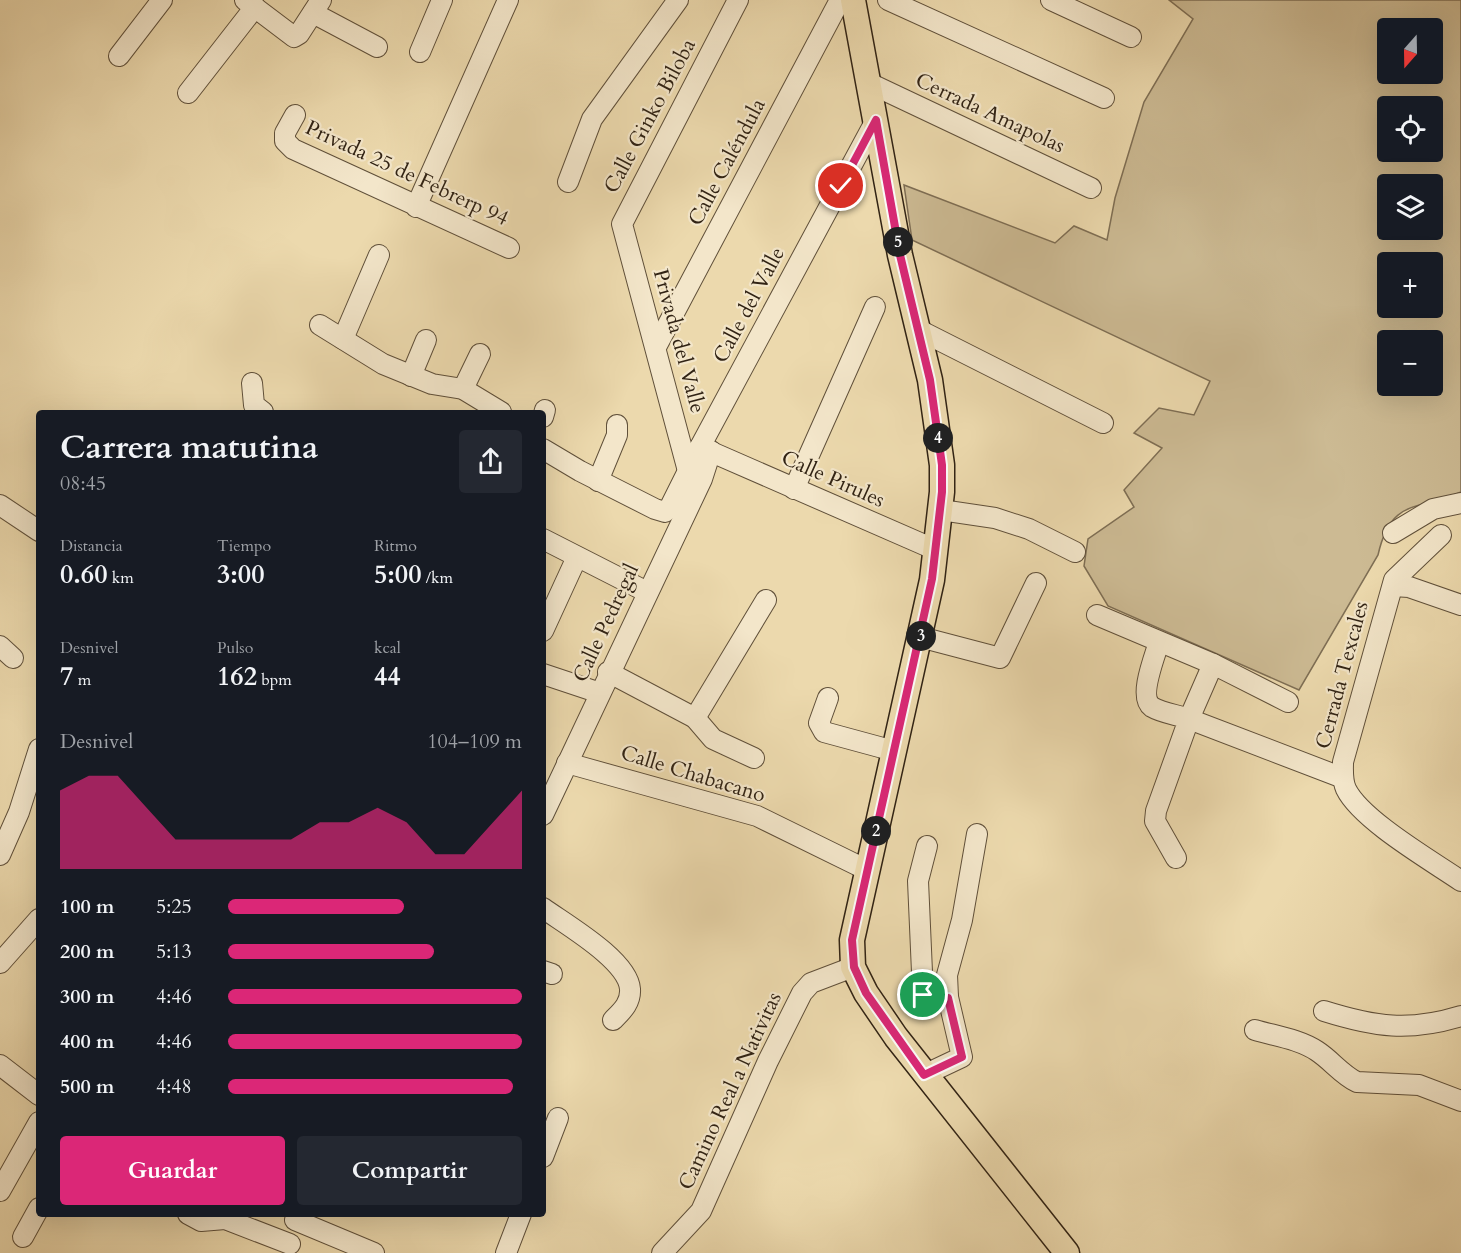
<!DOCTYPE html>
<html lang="es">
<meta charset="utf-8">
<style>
body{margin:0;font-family:Cardo,serif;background:#242831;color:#f1f3f6;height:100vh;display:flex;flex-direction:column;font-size:22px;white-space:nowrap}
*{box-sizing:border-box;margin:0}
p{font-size:20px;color:#9ea1a6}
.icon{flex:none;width:33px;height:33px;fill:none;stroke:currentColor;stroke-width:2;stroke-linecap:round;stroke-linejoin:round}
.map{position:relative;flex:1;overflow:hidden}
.side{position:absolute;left:36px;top:410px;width:510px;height:807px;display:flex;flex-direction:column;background:#171b24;border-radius:6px;box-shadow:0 6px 24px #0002}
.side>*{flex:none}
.needle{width:39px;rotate:200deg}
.controls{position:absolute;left:1377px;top:18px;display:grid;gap:12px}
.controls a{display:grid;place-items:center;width:66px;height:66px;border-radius:6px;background:#171b24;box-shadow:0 6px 24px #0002;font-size:30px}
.pin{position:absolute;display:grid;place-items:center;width:51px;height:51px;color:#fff;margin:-26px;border:3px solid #fff;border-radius:50%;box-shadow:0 2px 6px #0007}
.km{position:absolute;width:30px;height:30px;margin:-15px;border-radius:50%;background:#222;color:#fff;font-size:16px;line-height:30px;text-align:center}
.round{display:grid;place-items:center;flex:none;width:63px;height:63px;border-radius:6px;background:#242831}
.overview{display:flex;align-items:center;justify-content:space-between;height:102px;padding:0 24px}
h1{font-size:33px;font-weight:700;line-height:45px}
.metrics{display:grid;grid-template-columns:repeat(3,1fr);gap:9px;height:102px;padding:6px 24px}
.metrics div{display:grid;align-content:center}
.metrics b{font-size:26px;font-weight:700}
.metrics small{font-size:16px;font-weight:400}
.metrics p{font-size:16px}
.chart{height:168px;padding:12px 24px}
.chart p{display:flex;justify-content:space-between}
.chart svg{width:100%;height:108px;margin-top:6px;fill:#db2777;opacity:.7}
.primary-button{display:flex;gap:12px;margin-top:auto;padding:12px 24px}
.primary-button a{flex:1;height:69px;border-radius:6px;background:#db2777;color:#fff;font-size:24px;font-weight:700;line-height:69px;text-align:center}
.primary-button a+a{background:#242831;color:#f1f3f6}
ul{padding:0 24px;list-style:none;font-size:20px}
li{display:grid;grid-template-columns:96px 72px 1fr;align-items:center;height:45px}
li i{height:15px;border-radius:8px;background:#db2777}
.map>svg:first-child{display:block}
</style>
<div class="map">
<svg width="1461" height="1253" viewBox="0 0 1461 1253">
<rect width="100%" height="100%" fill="#ecd9ad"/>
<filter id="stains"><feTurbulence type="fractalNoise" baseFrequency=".00333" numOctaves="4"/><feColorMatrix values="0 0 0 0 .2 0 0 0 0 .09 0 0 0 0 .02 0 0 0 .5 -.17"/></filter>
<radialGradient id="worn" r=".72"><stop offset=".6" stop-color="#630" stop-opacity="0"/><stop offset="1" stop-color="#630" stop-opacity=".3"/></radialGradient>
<path fill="#ccba93" stroke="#7e6e54" stroke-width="1.5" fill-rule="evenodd" d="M 1169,0 L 1461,0 L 1461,492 C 1418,511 1391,497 1378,555 L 1299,690 L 1108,606 L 1084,566 L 1088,539 L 1134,507 L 1124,490 L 1162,448 L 1134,433 L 1159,408 L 1194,415 L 1210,381 L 912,240 L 904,185 L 1055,243 L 1074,226 L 1107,240 L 1115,198 L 1144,102 L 1193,19 ZM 1388,28 L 1432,28 L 1432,74 L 1388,74 ZM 1388,106 L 1432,106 L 1432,152 L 1388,152 ZM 1388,184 L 1432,184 L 1432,230 L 1388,230 ZM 1388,262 L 1432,262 L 1432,308 L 1388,308 ZM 1388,340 L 1432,340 L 1432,386 L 1388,386 Z"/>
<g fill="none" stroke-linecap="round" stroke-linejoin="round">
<g stroke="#60503a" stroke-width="22">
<g id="minor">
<polyline points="245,0 294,37 299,34 321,0"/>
<polyline points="888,0 1104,98"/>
<polyline points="1051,0 1131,37"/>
<polyline points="313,13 377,47"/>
<polyline points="420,52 442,0"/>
<polyline points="119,56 162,0"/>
<polyline points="869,83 1091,188"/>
<polyline points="188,93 255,7"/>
<polyline points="295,115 285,133 285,141 293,149 509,248"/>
<polyline points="568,182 592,119 678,0"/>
<polyline points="416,207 508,0"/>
<polyline points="320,325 383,364 432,384 463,389 501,412"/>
<polyline points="917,329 1103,423"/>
<polyline points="343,339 379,255"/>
<polyline points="656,347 840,0"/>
<polyline points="411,376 426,340"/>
<polyline points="252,383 254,405 263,412"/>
<polyline points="463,389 480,354"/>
<polyline points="543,417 545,410"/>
<polyline points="700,447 936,550"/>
<polyline points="543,449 580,471 655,509 665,512 670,507 700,447 876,120"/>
<polyline points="688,471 622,224 738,0"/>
<polyline points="598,481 617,435 617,425"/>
<polyline points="794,489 875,307"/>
<polyline points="0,505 39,531"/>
<polyline points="941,510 995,518 1029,529 1075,552"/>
<polyline points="1393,533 1433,509 1461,503"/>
<path d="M 1441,535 L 1394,580 L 1343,762 C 1343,771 1342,780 1346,789 C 1361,820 1432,861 1461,881"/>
<polyline points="543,539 647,592"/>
<polyline points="1393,586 1409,587 1461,605"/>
<polyline points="1097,615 1213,664 1288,702"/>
<polyline points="543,631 577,557"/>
<polyline points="920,637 1000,658 1036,583"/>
<path d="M 1159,642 C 1155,656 1138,697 1152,707 C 1162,713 1178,715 1189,719 L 1156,811 L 1155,821 L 1176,858"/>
<polyline points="0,646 13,658"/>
<polyline points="1213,664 1189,719 1343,778"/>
<polyline points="608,672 695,718 713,739 754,758"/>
<polyline points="543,674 600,693"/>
<polyline points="828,698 819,723 824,732 894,751"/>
<polyline points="695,718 766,600"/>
<polyline points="567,763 757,816 867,870"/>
<polyline points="543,815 702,479 711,451"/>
<polyline points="927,846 918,881 923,995 927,1000 948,997"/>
<polyline points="0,855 19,812 39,749"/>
<path d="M 543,908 C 565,924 628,960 630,989 C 631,1003 622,1011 613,1020"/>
<polyline points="0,963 39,919"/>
<polyline points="543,971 552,974"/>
<path d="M 1324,1011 C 1375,1027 1409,1032 1461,1016"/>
<path d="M 1255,1030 C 1275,1036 1299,1039 1317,1051 C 1331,1060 1342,1075 1357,1082 L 1419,1085 L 1461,1101"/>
<polyline points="0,1065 39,1095"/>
<polyline points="924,1075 962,1057 948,997 947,975 962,920 977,834"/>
<polyline points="543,1157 558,1118"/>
<polyline points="0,1191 39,1122"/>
<polyline points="188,1214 201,1221 225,1219 290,1244"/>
<polyline points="295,1220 374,1253"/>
<polyline points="23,1237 39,1208"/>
<polyline points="506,1253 521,1214"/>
<polyline points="662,1253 701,1211 768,1061 802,993 811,983 853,967"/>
</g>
</g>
<g stroke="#312314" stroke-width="27">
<polyline id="major" points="853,0 900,255 930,380 942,465 942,492 932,580 852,940 853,967 866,993 896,1037 1067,1253"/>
</g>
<use href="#minor" stroke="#f3e6ca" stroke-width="20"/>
<use href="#major" stroke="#ecd9ad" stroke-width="24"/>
</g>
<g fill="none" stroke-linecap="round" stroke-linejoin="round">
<g stroke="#fff" stroke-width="12">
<polyline id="route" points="841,186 876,120 900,255 930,380 942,465 942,492 932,579 852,940 854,967 866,993 924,1075 962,1057 948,998 927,1000 923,995"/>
</g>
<use href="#route" stroke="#db2777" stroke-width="8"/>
</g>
<g text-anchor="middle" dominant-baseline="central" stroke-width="4.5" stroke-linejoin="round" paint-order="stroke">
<g font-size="21" fill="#312314" stroke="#f3e6ca">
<text transform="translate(990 113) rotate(25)">Cerrada Amapolas</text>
<text transform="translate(650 116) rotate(-62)">Calle Ginko Biloba</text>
<text transform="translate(727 162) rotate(-62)">Calle Caléndula</text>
<text transform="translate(407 173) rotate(25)">Privada 25 de Febrerp 94</text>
<text transform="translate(749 305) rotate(-62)">Calle del Valle</text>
<text transform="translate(679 341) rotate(75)">Privada del Valle</text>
<text transform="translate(833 479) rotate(24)">Calle Pirules</text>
<text transform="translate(606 623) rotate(-65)">Calle Pedregal</text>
<text transform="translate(1342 675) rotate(-75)">Cerrada Texcales</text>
<text transform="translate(693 774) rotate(17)">Calle Chabacano</text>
<text transform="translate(730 1091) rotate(-65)">Camino Real a Nativitas</text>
</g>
</g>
<rect width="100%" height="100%" filter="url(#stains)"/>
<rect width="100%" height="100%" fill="url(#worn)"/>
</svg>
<div class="controls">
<a><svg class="needle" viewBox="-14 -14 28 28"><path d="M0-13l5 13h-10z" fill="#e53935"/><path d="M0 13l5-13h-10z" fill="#9ea1a6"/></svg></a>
<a><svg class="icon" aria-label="locate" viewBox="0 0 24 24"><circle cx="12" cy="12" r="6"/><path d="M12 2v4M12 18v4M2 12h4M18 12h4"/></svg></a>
<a><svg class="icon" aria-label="layers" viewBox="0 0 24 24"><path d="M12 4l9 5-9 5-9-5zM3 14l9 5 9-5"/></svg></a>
<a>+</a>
<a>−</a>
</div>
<div class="pin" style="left:923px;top:995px;background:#1e9e55"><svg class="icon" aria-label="arrive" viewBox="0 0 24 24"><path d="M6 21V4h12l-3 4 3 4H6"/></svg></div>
<div class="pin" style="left:841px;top:186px;background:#d93025"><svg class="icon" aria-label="check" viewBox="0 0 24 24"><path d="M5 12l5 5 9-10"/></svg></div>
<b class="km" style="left:876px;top:831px">2</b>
<b class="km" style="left:921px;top:636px">3</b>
<b class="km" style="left:938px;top:438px">4</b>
<b class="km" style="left:898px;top:242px">5</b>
<section class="side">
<div class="overview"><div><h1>Carrera matutina</h1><p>08:45</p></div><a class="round"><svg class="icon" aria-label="share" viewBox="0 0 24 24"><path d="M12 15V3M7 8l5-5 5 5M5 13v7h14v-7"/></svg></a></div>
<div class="metrics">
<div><p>Distancia</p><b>0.60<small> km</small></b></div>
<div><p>Tiempo</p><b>3:00</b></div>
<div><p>Ritmo</p><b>5:00<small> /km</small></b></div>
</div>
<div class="metrics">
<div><p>Desnivel</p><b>7<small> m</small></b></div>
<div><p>Pulso</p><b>162<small> bpm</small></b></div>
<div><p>kcal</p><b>44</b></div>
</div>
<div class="chart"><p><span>Desnivel</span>104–109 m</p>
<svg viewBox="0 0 160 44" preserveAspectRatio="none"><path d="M0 44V12L10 6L20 6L30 19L40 32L50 32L60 32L70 32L80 32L90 25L100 25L110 19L120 25L130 38L140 38L150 25L160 12V44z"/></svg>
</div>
<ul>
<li><b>100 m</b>5:25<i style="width:60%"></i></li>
<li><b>200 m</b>5:13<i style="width:70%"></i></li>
<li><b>300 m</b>4:46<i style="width:100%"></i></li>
<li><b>400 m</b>4:46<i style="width:100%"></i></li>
<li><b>500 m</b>4:48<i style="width:97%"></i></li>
</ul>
<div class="primary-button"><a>Guardar</a><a>Compartir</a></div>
</section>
</div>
